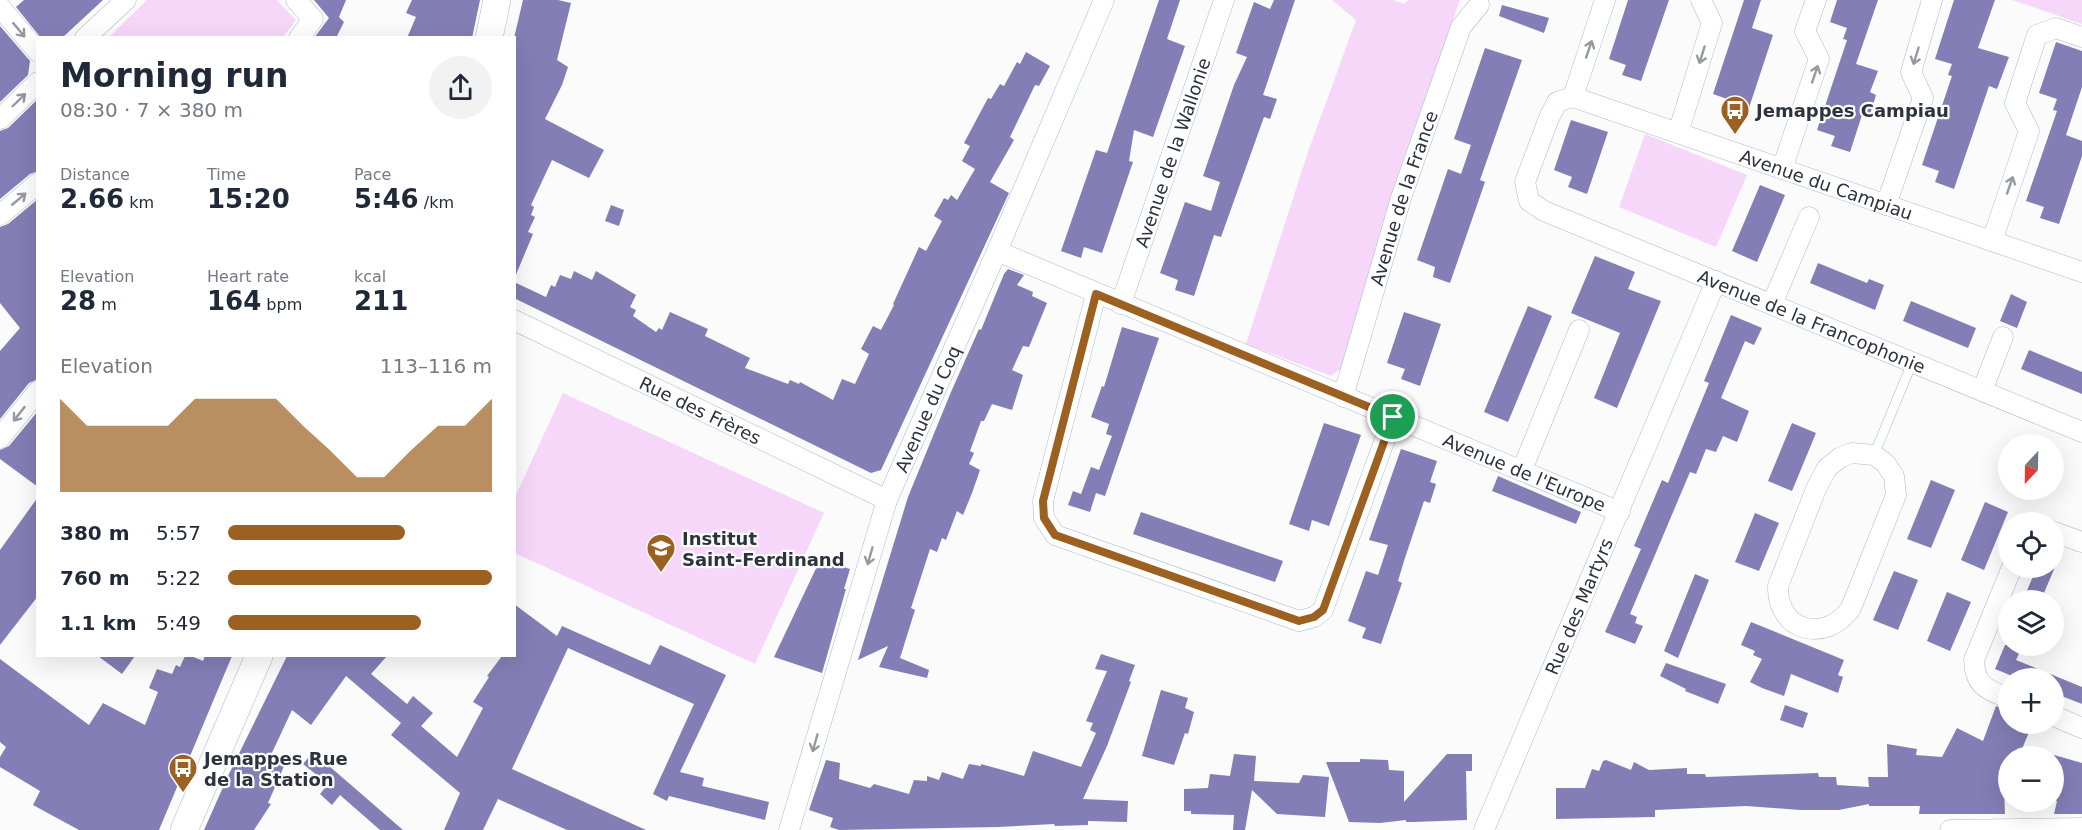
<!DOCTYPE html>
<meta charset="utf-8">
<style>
body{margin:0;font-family:"DejaVu Sans",sans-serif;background:#f2f2f3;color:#1f2937;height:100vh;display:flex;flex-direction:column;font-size:22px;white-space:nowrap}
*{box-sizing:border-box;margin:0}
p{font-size:20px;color:#747a83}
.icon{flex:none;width:33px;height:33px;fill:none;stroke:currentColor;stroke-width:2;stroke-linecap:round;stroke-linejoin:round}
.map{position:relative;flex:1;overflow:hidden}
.sheet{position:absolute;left:36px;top:36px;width:480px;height:621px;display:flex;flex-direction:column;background:#fff;border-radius:0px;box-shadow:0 6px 24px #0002}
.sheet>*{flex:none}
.needle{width:39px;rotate:202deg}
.fabs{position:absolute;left:1998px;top:434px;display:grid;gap:12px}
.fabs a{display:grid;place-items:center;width:66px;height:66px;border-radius:50%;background:#fff;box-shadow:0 6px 24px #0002;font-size:30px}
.pin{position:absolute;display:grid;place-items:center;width:51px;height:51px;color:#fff;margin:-26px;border:3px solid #fff;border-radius:50%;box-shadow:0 2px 6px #0007}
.round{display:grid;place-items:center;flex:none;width:63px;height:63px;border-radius:32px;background:#f2f2f3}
.headline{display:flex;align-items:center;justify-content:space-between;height:102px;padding:0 24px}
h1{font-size:33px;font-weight:600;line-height:45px}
.stats{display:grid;grid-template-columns:repeat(3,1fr);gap:9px;height:102px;padding:6px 24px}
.stats div{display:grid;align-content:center}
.stats b{font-size:26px;font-weight:600}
.stats small{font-size:16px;font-weight:400}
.stats p{font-size:16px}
.chart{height:168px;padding:12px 24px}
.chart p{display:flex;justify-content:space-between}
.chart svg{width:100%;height:108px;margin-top:6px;fill:#9c6121;opacity:.7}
ul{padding:0 24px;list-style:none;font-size:20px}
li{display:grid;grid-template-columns:96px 72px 1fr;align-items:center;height:45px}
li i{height:15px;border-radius:8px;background:#9c6121}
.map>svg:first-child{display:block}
</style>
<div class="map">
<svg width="2082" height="830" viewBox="0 0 2082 830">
<rect width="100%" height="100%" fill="#fbfbfb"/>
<g fill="#f6d7fa">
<polygon points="147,0 277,0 296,20 283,37 109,37"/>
<polygon points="1332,0 1394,0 1404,4 1408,0 1460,0 1395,183 1343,367 1331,376 1246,344 1308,152 1356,20"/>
<polygon points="2012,0 2082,0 2082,24"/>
<polygon points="1645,134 1747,175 1716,247 1619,207"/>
<polygon points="563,393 824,513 755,664 515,553 515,497"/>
</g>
<g fill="#837eb5">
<polygon points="24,0 103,0 62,38 41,38 16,7"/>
<polygon points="314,0 346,0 339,17 344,22 336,38 314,38 329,18"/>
<polygon points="412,0 480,0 472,38 407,38 416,17 406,13"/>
<polygon points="523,0 558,0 571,3 557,60 568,67 562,85 545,119 604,150 589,178 552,160 531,205 534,207 531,215 535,217 528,232 533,234 515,277 514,38"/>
<polygon points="1159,0 1180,0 1167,39 1185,46 1153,137 1134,130 1129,161 1133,162 1102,253 1084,247 1081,258 1061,251 1096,150 1107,153"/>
<polygon points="1274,0 1295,0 1263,95 1277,99 1270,119 1264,117 1221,237 1214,235 1194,296 1175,290 1178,280 1160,273 1185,202 1211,211 1220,182 1203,176 1234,85 1247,57 1236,53 1254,2 1270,9"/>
<polygon points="1628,0 1669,0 1641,81 1622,75 1626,65 1609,59"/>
<polygon points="1744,0 1761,0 1752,28 1773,35 1746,117 1727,110 1730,100 1713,94"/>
<polygon points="1837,0 1878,0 1856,64 1878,71 1870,92 1876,95 1870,115 1863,112 1850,152 1831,146 1835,136 1817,130 1847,40 1843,39 1847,28 1830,22"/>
<polygon points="1954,0 1995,0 1978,48 2009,57 1997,89 1989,86 1954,189 1935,182 1939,171 1922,165 1952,76 1948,75 1952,64 1935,59"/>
<polygon points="1502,5 1549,18 1544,33 1499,16"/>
<polygon points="0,26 30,61 28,75 0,102"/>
<polygon points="2056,42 2082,51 2082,87 2066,135 2082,141 2082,156 2059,224 2040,218 2044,207 2026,201 2057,111 2053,110 2057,99 2039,93"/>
<polygon points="1485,48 1522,60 1480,180 1485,182 1450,283 1433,277 1435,267 1417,260 1448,169 1461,174 1471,145 1454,139"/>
<polygon points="1026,52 1050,66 1039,86 1035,85 1010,137 1014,140 990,182 1009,193 881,470 871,473 514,298 514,282 546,297 551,285 555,287 560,275 571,279 574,271 592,280 596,271 636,295 630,307 636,310 633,316 656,332 659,328 662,330 670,312 708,329 705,336 750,358 745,368 788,384 790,380 799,384 800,382 833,400 842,379 855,384 869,354 861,349 873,326 881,330 894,305 893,304 919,247 926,251 942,221 934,216 944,198 948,200 951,195 957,200 975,169 962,161 970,146 964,143 988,98 991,99 1000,84 1004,86 1017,62 1020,64"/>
<polygon points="38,99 38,171 30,174 0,199 0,131 8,128"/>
<polygon points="1571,120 1608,132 1587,194 1568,187 1572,177 1554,170"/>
<polygon points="1760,185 1785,195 1757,262 1732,251"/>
<polygon points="38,199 38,379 29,383 0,419 0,351 20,328 0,303 0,227 8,224"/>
<polygon points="611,205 624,210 619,226 605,221"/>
<polygon points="1595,256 1635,272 1628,289 1661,301 1617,408 1594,398 1620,333 1571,313"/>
<polygon points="1818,263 1867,283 1869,279 1884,285 1875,310 1810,283"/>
<polygon points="1008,269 1024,275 1017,285 1033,292 1032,296 1047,303 1029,347 1023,346 1012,370 1023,375 1012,410 992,404 984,421 981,421 970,451 974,453 969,464 980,470 972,493 963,515 957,511 946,540 942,538 937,552 930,549 911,608 915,610 900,658 929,670 927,678 879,667 888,646 858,660 908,497 951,392 979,329 981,330 1004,274"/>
<polygon points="2011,294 2027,302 2017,328 2000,321"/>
<polygon points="1911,301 1976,328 1968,348 1903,321"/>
<polygon points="1528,306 1552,316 1508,422 1484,412"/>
<polygon points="1404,312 1441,324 1420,386 1401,379 1405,369 1387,363"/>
<polygon points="1731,315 1762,328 1754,345 1745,341 1721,398 1749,411 1737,442 1723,436 1716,452 1706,449 1696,474 1690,472 1630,614 1637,617 1635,623 1643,626 1635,644 1605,632 1641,549 1634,546 1662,480 1668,483 1709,383 1704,381"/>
<polygon points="1122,327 1159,338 1105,496 1096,493 1090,512 1068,505 1073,491 1081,494 1091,467 1099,470 1112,436 1106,434 1109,424 1091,417 1102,386 1104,387"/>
<polygon points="2029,350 2082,372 2082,394 2021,369"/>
<polygon points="38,411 38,487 0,459 0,450 9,446"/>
<polygon points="1324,423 1361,435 1329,526 1312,520 1309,531 1289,524"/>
<polygon points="1792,423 1816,433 1792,491 1768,481"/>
<polygon points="1401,449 1437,461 1430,482 1436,484 1430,503 1424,501 1404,561 1398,581 1402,583 1381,644 1362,638 1366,628 1348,621 1366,571 1378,575 1388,545 1369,540"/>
<polygon points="1498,476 1581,512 1576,524 1492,491"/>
<polygon points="1931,480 1955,490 1931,548 1907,539"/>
<polygon points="38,497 38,596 0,645 0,550"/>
<polygon points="1985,502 2008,512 1984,570 1961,560"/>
<polygon points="1141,512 1283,561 1275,582 1133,534"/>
<polygon points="1755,513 1779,523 1759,571 1735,562"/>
<polygon points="820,560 850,569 844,589 846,589 822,673 774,657"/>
<polygon points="2037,567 2055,567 2041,600 2023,600"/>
<polygon points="1894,571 1918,580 1898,630 1873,620"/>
<polygon points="1695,574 1709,580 1678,658 1664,651"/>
<polygon points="1947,592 1971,602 1950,651 1927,641"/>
<polygon points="514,604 557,636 562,626 650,665 660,645 726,675 680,772 704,778 702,786 769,802 765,820 669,796 667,801 653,794 694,704 568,648 512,769 646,830 567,830 498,799 483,830 444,830 460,793 391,735 401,723 346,676 311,725 292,710 270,757 285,764 268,803 271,804 254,830 204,830 228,776 287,656 387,656 371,674 407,704 413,696 433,713 421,726 457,757 483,708 473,702 489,677 487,676 502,656 514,656"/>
<polygon points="1751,622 1844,660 1838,675 1843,677 1838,693 1791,674 1784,696 1762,688 1750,682 1762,659 1753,655 1755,651 1741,645"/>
<polygon points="2005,645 2023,645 2016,660 2082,687 2082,704 2054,693 2054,678 2017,678 1995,669"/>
<polygon points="1101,654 1135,665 1129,681 1131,682 1107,746 1083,799 1128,801 1127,822 1088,821 1088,825 1055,826 1054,824 998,827 839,830 830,827 833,818 809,810 826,760 840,763 839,779 870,788 874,784 909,794 914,780 927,781 927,776 939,780 942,772 963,779 969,764 981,766 981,764 1024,776 1033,751 1081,767 1096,733 1090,730 1093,723 1086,721 1107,671 1095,669"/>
<polygon points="98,656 135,656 122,674"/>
<polygon points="185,656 191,656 203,661 205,656 232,656 159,830 79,830 33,805 40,791 0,767 0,757 6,747 0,742 0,659 89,725 103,703 145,725 158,692 149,688 157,669 172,674 176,665 180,667"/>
<polygon points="1666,663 1726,684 1718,704 1685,691 1686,689 1660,676"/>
<polygon points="1161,690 1188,698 1185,708 1194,712 1188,734 1185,733 1174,765 1142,756"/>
<polygon points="1785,705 1808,713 1803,728 1780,720"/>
<polygon points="1996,706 2008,710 2008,723 2033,723 2019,756 2008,756 2008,790 2004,789 2005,814 1919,814 1920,806 1869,806 1869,804 1839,810 1800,810 1746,806 1655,810 1655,817 1556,819 1556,788 1585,788 1592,769 1599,771 1603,761 1606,760 1631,770 1634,762 1649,770 1687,768 1687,774 1705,774 1706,777 1818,773 1819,777 1836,777 1837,785 1869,787 1868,777 1888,777 1887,744 1917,749 1916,755 1942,757 1957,728 1983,741"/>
<polygon points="313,752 403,830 380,830 340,795 332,805 320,794 328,784 303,764"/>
<polygon points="1234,754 1256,756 1254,781 1299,783 1303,775 1329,777 1325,817 1277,814 1252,790 1245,830 1233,830 1234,815 1191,814 1191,811 1184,811 1184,789 1208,788 1210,774 1230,776"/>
<polygon points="1447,754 1472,754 1472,771 1466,771 1467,820 1414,822 1406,822 1406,820 1380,823 1349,822 1326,762 1360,762 1360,759 1388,760 1389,770 1404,771 1404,802"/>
<polygon points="2054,755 2082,763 2082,814 2054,814 2057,801 2054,800"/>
</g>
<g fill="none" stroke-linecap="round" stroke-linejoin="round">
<g stroke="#a7bad1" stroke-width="10">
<polyline id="lane" points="1874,455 1912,363"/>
</g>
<g stroke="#a7bad1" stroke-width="21">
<g id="street">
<polyline points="296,0 313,19 299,38"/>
<polyline points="0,7 38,52"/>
<polyline points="85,38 126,0"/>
<path id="s1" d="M 1573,97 L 1557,102 L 1549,118 L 1525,182 L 1529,201 L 1544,211 L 2082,432"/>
<path id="s2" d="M 1573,97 L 2082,272"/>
<polyline points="1573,97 1605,0"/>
<polyline points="0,119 38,82"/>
<polyline points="1678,133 1712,23 1701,0"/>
<polyline points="1782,169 1819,59 1805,31 1816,0"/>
<polyline points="1886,205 1923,98 1911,72 1932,0"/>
<polyline points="0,215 38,183"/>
<polyline points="1992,241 2029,131 2015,103 2037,35 2056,28 2082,37"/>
<path id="s3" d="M 997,251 L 1620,512"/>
<polyline points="1096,294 1043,501 1044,518 1055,535 1299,621 1314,617 1323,610 1393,417"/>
<path id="s4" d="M 1121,304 L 1224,0"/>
<polyline points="1772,304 1809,217"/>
<path id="s5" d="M 514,320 L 887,500"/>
<polyline points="1982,391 2003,337"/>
<path id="s6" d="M 1343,397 L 1401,198 L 1461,27 L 1479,5"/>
<polyline points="0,438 38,391"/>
<path d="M 1852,453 L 1874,455 L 1885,463 L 1894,476 L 1896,495 L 1851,608 C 1826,644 1777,632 1778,586 L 1816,489 L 1827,468 L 1841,457 Z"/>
<polyline points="1522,470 1579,330"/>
<polyline points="2054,532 2082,542"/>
<path d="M 2008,698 C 1987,689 1975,687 1974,660 L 2012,567"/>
<polyline points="2054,716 2082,728"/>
<path id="s7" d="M 789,830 L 887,500 L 997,251 L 1104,0"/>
<path id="s8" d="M 1484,830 L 1716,281"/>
<polyline points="1950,830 2082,828"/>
</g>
</g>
<g stroke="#a7bad1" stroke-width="28">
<g id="secondary">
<polyline points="489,38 497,0"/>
<polyline points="184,830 259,656"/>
</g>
</g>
<use href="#lane" stroke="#fff" stroke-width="9"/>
<use href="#street" stroke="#fff" stroke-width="20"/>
<use href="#secondary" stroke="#fff" stroke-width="27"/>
</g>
<defs><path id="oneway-shaft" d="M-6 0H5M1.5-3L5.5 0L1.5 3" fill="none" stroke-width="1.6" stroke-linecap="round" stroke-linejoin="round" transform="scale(1.5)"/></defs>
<g stroke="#96999e">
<use href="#oneway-shaft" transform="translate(19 30) rotate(50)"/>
<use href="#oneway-shaft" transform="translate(1589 49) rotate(-71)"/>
<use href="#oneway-shaft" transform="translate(1702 55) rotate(107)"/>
<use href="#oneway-shaft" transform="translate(1916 56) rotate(107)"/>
<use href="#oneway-shaft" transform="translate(1815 74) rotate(-71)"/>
<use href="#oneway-shaft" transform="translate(19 100) rotate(-44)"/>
<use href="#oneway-shaft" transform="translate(2010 185) rotate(-71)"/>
<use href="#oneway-shaft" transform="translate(19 199) rotate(-40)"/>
<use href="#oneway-shaft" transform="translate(19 414) rotate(128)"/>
<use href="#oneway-shaft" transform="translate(870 556) rotate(106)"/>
<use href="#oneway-shaft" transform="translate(815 743) rotate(106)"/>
</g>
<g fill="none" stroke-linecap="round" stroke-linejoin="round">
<g stroke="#fff" stroke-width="12">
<polygon id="route" points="1096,294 1393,417 1323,610 1314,617 1299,621 1055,535 1044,518 1043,501"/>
</g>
<use href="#route" stroke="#9c6121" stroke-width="8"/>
</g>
<defs>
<g id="bus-pin" transform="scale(1.5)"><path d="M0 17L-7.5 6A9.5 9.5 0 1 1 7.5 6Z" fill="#9c6121" stroke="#fbfbfb"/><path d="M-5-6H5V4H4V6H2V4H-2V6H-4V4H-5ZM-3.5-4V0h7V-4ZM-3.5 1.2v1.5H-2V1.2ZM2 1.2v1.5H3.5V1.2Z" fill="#fff"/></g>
<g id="school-pin" transform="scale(1.5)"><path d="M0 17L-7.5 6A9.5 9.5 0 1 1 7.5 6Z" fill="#9c6121" stroke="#fbfbfb"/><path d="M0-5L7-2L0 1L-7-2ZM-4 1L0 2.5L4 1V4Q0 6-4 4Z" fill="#fff"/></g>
</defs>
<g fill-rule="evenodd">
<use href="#bus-pin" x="1735" y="110"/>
<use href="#school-pin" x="661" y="548"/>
<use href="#bus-pin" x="183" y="768"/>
</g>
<g text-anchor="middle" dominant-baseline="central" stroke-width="4.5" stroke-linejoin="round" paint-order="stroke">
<g font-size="18" font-weight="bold" fill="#2c333d" stroke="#fbfbfb" text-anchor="start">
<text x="1756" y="110">Jemappes Campiau</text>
<text x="682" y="538">Institut<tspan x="682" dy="21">Saint-Ferdinand</tspan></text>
<text x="204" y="758">Jemappes Rue<tspan x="204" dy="21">de la Station</tspan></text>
</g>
<g font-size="18" fill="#2c333d" stroke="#fbfbfb">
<text stroke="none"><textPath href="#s4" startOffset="160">Avenue de la Wallonie</textPath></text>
<text stroke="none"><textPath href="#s2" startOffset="268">Avenue du Campiau</textPath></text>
<text stroke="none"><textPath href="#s6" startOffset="208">Avenue de la France</textPath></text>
<text stroke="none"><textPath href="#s1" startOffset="430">Avenue de la Francophonie</textPath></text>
<text stroke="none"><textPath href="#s7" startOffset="444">Avenue du Coq</textPath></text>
<text stroke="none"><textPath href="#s5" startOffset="207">Rue des Frères</textPath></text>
<text stroke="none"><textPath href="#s3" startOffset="572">Avenue de l'Europe</textPath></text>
<text stroke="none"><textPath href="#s8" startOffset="243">Rue des Martyrs</textPath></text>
</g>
</g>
</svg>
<div class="fabs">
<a><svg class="needle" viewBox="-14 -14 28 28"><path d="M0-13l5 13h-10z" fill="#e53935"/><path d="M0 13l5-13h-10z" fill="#747a83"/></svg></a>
<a><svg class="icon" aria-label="locate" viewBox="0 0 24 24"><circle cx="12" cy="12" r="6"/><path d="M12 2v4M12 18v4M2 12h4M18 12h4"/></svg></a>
<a><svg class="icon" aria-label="layers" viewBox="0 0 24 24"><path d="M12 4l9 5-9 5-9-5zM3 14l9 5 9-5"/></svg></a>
<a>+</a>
<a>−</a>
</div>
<div class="pin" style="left:1393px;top:417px;background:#1e9e55"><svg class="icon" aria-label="arrive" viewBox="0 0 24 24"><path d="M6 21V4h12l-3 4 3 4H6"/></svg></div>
<section class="sheet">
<div class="headline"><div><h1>Morning run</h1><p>08:30 · 7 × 380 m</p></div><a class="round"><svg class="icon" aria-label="share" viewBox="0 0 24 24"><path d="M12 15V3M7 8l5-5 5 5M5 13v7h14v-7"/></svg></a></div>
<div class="stats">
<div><p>Distance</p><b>2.66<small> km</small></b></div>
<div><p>Time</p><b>15:20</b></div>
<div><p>Pace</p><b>5:46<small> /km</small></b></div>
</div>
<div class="stats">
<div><p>Elevation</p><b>28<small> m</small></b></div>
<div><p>Heart rate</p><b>164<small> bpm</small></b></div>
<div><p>kcal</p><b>211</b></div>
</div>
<div class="chart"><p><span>Elevation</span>113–116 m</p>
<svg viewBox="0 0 160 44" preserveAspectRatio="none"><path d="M0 44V6L10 17L20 17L30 17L40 17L50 6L60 6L70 6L80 6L90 17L100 27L110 38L120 38L130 27L140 17L150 17L160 6V44z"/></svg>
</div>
<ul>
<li><b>380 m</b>5:57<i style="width:67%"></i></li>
<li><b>760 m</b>5:22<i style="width:100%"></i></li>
<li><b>1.1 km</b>5:49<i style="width:73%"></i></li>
</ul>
</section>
</div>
